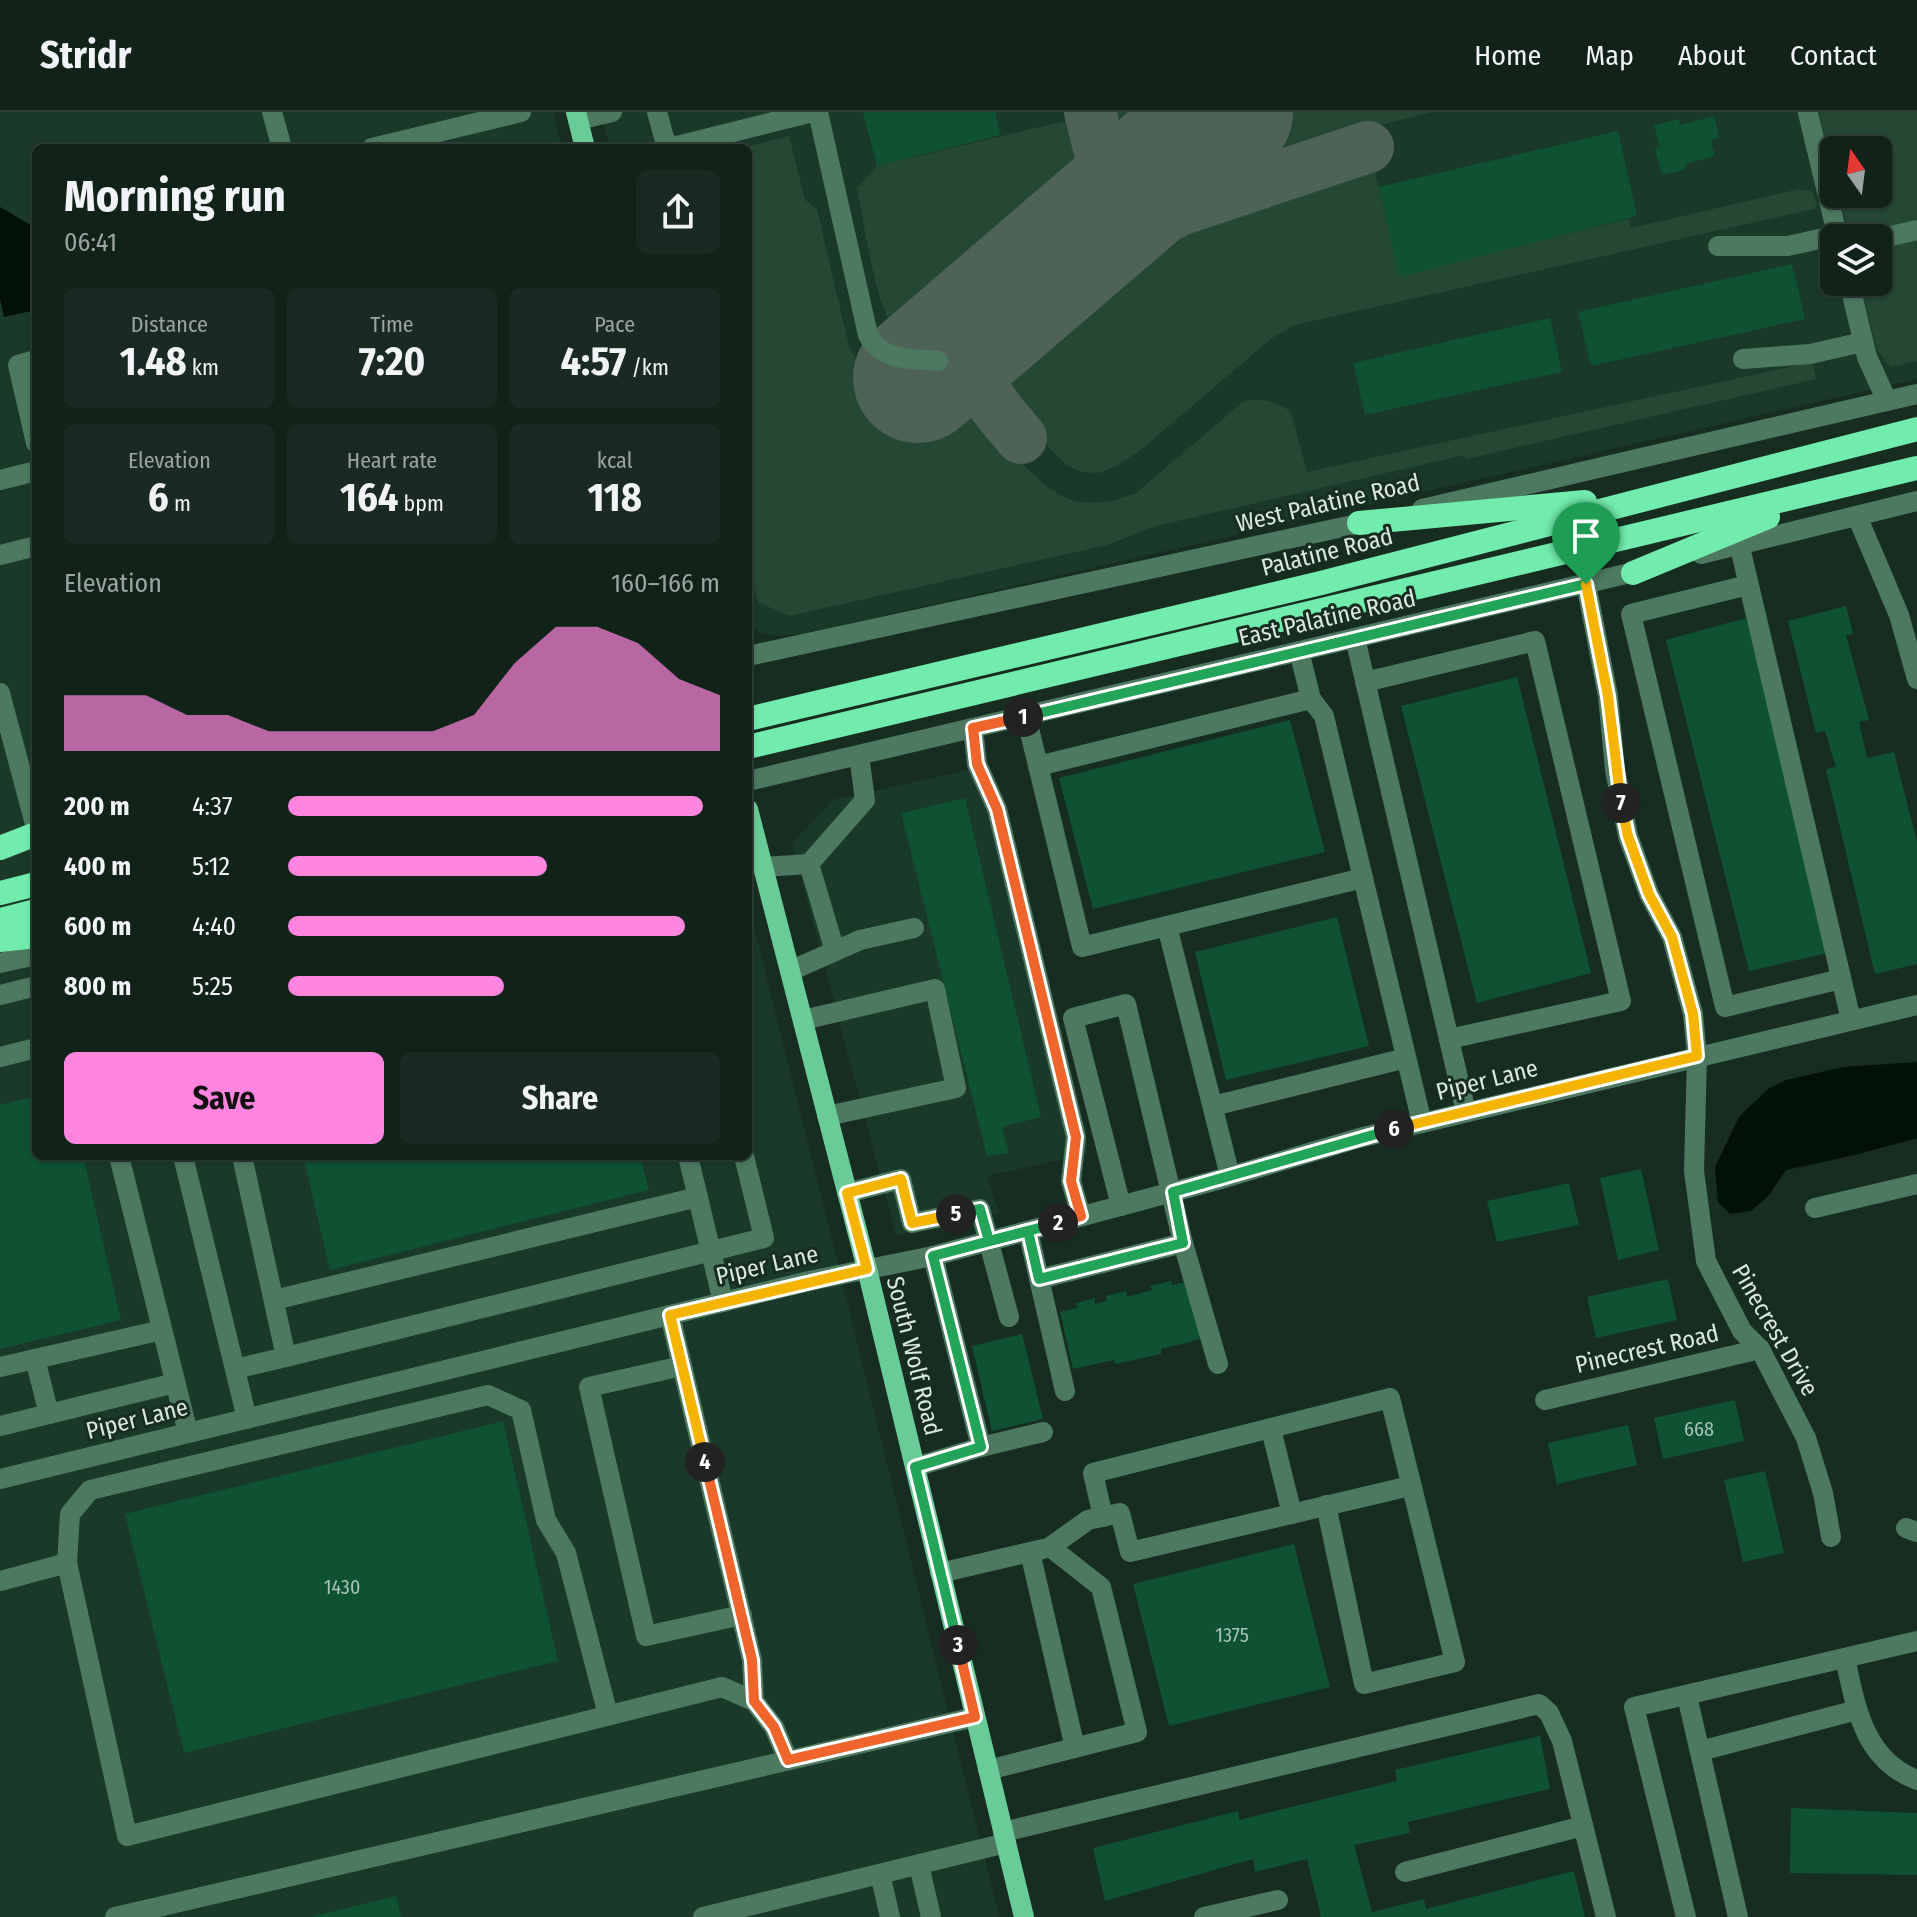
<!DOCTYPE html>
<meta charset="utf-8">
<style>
body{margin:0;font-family:"Fira Sans Condensed",sans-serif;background:#1a2a22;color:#f1f3f6;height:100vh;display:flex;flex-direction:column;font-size:30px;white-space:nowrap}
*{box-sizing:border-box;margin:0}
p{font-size:26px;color:#9ca4a2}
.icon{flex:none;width:44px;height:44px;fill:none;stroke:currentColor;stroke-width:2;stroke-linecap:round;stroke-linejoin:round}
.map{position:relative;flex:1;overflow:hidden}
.side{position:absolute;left:32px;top:32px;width:720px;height:1016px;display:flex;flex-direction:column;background:#112219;border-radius:12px;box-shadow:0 2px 6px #0004,0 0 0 2px #303f38}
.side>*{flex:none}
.needle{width:52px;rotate:346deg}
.tools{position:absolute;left:1820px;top:24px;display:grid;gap:16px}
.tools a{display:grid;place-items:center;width:72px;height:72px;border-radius:12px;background:#112219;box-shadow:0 2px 6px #0004,0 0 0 2px #303f38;font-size:40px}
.pin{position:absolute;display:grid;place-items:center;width:68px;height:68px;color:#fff;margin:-82px -34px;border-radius:50% 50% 50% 0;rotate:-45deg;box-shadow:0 0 8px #0007}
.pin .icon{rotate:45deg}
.km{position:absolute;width:40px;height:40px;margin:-20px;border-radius:50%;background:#222;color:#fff;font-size:22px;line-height:40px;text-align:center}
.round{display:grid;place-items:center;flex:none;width:84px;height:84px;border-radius:12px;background:#1a2a22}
.head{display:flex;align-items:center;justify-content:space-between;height:136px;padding:0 32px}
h1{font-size:44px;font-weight:700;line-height:60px}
.stats{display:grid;grid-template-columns:repeat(3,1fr);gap:12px;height:136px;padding:8px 32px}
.stats div{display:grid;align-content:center;border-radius:12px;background:#1a2a22;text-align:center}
.stats b{font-size:40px;font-weight:700}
.stats small{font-size:22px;font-weight:400}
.stats p{font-size:22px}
.chart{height:224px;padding:16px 32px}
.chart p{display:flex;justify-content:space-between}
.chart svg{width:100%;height:144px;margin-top:8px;fill:#ff85de;opacity:.7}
.primary-button{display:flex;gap:16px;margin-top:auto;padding:16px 32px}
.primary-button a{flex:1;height:92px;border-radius:12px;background:#ff85de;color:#111;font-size:32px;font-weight:700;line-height:92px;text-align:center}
.primary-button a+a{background:#1a2a22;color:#f1f3f6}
ul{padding:0 32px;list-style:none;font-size:26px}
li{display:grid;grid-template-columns:128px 96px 1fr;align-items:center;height:60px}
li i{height:20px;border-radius:10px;background:#ff85de}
header{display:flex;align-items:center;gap:48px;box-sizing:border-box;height:112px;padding:0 40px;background:#112219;border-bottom:2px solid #303f38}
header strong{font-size:38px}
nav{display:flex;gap:44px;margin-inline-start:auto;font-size:28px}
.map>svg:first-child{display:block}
</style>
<header>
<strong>Stridr</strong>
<nav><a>Home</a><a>Map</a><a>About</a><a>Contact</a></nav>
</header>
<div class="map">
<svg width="1917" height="1805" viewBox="0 0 1917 1805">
<rect width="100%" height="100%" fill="#172d21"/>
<g fill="#1a3928" fill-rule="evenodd">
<polygon points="0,0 553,0 562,36 36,36 36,1044 748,1044 748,789 999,1805 0,1805"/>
<path d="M 601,0 L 1917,0 L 1917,267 L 803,522 L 780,524 L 759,520 L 748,514 L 748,36 L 610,36 ZM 1834,38 L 1878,38 L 1878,82 L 1834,82 ZM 1834,126 L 1878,126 L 1878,170 L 1834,170 Z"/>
<polygon points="987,654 1040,833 1087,1031 1087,1042 987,1064 999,1101 896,1123 792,731 833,688"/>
</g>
<g fill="#254834">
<path d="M 1111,0 L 1195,0 C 1177,15 1143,55 1120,24 C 1115,19 1113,7 1111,0 Z"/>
<polygon points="1258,0 1432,0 1364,17 1365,22 1359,28 1189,89 1165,90 1157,88"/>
<polygon points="1819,0 1917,0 1917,111 1850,126 1839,82 1878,82 1878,38 1834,38 1834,62"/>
<path d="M 1065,9 C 1073,38 1090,75 1072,103 L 941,218 C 924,224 909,228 894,215 C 876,198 863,104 857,76 L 877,54 Z"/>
<path d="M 789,24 L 805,88 L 817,97 L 849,235 C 882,297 907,252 951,269 C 979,300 1032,374 1069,387 C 1091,395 1115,389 1136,381 L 1244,289 C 1263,286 1275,288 1291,300 L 1307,360 L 1812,250 L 1816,267 L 1466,347 L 1464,343 L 1156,414 L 1107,433 L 789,504 L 758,490 L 748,448 L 748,36 L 742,36 Z"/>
<polygon points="1355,47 1374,56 1400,164 1628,107 1631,116 1799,77 1813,80 1817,92 1814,97 1295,213 1272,226 1138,340 1116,354 1099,361 1081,360 1067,353 1055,342 1009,289 1003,273 1000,250 1003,233 1010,221 1025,201 1101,136"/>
<polygon points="1917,125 1917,249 1891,255 1877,238 1860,170 1878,170 1878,134"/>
</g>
<g fill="#011108">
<polygon points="0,95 29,112 36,111 36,198 4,205 0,187"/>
<polygon points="1917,950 1917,1026 1855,1043 1786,1058 1769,1083 1751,1099 1730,1102 1718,1090 1715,1055 1739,1005 1768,977 1786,968 1843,955"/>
</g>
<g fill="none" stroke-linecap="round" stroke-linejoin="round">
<g stroke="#4e6258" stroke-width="52">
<polyline points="1090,0 1100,40 1107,53 1146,97 1161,102 1172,102"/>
<polyline points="1071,134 1368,35"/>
<path d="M 992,202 C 988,212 982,221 978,231 C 966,269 1000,300 1021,326"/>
</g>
<polyline stroke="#4e6258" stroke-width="130" points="918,266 1228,0"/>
</g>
<g fill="#0e5233">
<polygon points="863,0 995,0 1000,23 877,54"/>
<polygon points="1714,4 1719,26 1711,28 1715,44 1685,52 1686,57 1662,63 1655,36 1660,35 1654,13 1679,7 1680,13"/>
<polygon points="1618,19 1637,104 1399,165 1379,75"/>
<polygon points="1792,152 1805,207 1591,254 1578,200"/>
<polygon points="1550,206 1562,260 1365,303 1353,251"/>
<polygon points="1846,494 1853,522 1846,523 1869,608 1859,610 1867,646 1894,640 1917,730 1917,852 1875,862 1826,657 1836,655 1825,619 1816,621 1788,509"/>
<polygon points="1746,506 1832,840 1749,859 1666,528"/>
<polygon points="1517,565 1591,861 1477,891 1401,594"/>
<polygon points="1290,608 1325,740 1093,797 1059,666"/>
<polygon points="965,686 1041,1005 1002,1015 1009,1041 987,1044 901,701"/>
<polygon points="1337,805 1369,934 1226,968 1195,840"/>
<polygon points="36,984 36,1044 83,1044 121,1208 0,1237 0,993"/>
<polygon points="303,1044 640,1044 649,1078 330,1158"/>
<polygon points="1641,1057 1659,1138 1618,1148 1600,1066"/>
<polygon points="1569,1071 1579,1113 1497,1130 1487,1089"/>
<polygon points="1668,1167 1677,1208 1596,1226 1587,1185"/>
<polygon points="1171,1169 1172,1173 1187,1170 1201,1227 1161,1237 1161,1242 1115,1252 1114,1248 1073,1257 1060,1200 1077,1196 1076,1191 1095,1186 1095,1192 1107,1189 1106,1184 1126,1179 1127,1185 1152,1178 1150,1174"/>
<polygon points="1022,1222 1043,1307 992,1319 972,1234"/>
<polygon points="1735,1288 1744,1329 1663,1347 1654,1306"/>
<polygon points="503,1309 558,1549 184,1641 125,1402"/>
<polygon points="1628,1313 1637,1353 1557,1372 1548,1331"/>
<polygon points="1765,1359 1784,1441 1743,1450 1724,1368"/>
<polygon points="1294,1432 1330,1575 1169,1614 1133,1472"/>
<polygon points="1540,1624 1550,1677 1408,1710 1410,1721 1354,1733 1372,1800 1424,1787 1426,1797 1574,1759 1585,1805 1321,1805 1307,1747 1255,1760 1253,1747 1105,1789 1093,1736 1238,1699 1239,1708 1397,1669 1395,1658"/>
<polygon points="1791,1696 1917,1701 1917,1763 1790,1761"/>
<polygon points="396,1784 401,1805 314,1805 314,1804"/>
</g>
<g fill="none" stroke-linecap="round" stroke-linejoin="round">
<g stroke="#4c7960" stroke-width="20">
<polyline points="272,0 282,36"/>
<polyline points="657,0 665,29 673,35 813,0"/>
<path d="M 818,0 L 868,223 C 882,250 911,246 938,249"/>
<polyline points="1808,1 1838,126"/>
<polyline points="578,8 612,0"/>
<polyline points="372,36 521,0"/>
<polyline points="1878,127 1917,118"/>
<polyline points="1718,134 1788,134 1837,123"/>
<polyline points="1849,170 1867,245 1887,289"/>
<polyline points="1743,247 1810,242 1863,230"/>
<polyline points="36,248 18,253 36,331"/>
<polyline points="0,368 36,359"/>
<polyline points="1422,397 1917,282"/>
<polyline points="1857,404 1899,503 1917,567"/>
<polyline points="1739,431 1851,908"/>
<polyline points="1701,442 1917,389"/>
<polyline points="0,443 36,434"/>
<polyline points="1586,472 1608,584 1615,658 1628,724 1649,782 1672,825 1693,902 1697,944 1694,1059 1706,1149 1742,1219 1760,1237 1806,1326 1823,1381 1831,1425"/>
<polyline points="1748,473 1631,502 1725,895 1841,867"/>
<polyline points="1355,526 1466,1000"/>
<polyline points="748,544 1371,409"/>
<polyline points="1365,570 1535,529 1621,889 1449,927"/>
<polyline points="0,581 36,716"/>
<polyline points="1311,587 1324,604 1422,1011"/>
<polyline points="1026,604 1082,835 1167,814 1230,1064"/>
<polyline points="973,616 977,652 997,697 1076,1025 1071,1069 1081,1104"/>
<polyline points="1038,654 1311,587 1299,539"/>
<polyline points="748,669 1647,457"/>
<polyline points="763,755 809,752"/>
<polyline points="1167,814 1363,766"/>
<polyline points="835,839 809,752 865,688 859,643"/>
<polyline points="0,851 36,843"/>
<polyline points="790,859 860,828 914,816"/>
<polyline points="0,883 36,874"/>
<polyline points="803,908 935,877 956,976 827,1004"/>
<polyline points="0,945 36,936"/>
<polyline points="1213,994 1406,946"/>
<polyline points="119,1044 188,1321"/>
<polyline points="183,1044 247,1307"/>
<polyline points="242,1044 286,1245 764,1126 744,1044"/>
<polyline points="688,1044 723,1190"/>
<polyline points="847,1081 901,1067 912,1111 980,1097 1009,1205"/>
<polyline points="1815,1096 1917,1072"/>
<polyline points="1028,1119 1065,1279"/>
<polyline points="1183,1131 1218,1252"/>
<polyline points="933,1144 981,1335 1043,1320"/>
<polyline points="1039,1167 1183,1131 1126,892 1073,906 1121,1094"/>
<polyline points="274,1188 698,1085"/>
<polyline points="670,1203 752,1548 754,1589 774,1615 788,1648"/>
<polyline points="35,1247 49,1302"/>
<polyline points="682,1254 589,1275 646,1524 742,1503"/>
<polyline points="0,1255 162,1218"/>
<polyline points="235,1257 286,1245"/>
<polyline points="1545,1288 1760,1237"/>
<polyline points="0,1314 175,1271"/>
<polyline points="1271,1317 1292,1402"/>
<polyline points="915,1355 981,1335"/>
<polyline points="0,1367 809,1169 933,1144 1221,1067 1359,1026 1917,893"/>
<polyline points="1103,1405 1093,1361 1390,1286 1455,1550 1364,1572 1326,1393"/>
<polyline points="1906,1416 1917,1420"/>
<polyline points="1030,1440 1075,1636"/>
<polyline points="67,1451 70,1402 90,1378 488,1283 521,1298 546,1408 566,1441 608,1603"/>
<polyline points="940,1461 1043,1437"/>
<polyline points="0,1469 67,1451 127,1724 722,1575 754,1589"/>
<path d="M 1845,1546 C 1856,1596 1864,1648 1917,1668"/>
<polyline points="1687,1584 1738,1805"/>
<polyline points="1700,1639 1857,1598"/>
<polyline points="988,1658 1137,1620 1101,1475 1050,1435 1088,1408 1120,1401 1130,1440 1410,1374"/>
<polyline points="1003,1720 1539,1592 1549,1601 1562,1629 1606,1805"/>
<polyline points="919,1753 931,1805"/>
<polyline points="1405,1760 1583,1714"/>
<polyline points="880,1762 890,1805"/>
<polyline points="115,1805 975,1605"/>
<polyline points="703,1805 1006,1731"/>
<polyline points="1204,1805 1278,1788"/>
<polyline points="1686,1805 1634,1595 1917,1529"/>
</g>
<g stroke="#69cb97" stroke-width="20">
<polyline points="576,0 585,36"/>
<polyline points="748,697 867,1157 1024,1805"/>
</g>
<g stroke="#72ecac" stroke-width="24">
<polyline points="1359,411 1585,390"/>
<polyline points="1633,461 1768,405"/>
<polyline points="748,607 1321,471 1917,317"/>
<polyline points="748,635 1917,356"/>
<polyline points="0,736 36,722"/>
<polyline points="0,781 36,772"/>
<polyline points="0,808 36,799"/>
<polyline points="0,828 36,824"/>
</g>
</g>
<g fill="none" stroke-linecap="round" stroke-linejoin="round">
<g stroke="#fff" stroke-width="16">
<polyline id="split-1" points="1023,605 1586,472"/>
</g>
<g stroke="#fff" stroke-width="16">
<polyline id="split-2" points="1023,605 973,616 977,652 997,697 1076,1025 1071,1069 1081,1104 1058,1111"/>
</g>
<g stroke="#fff" stroke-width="16">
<polyline id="split-3" points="958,1533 915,1355 981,1335 933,1144 1058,1111"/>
</g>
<g stroke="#fff" stroke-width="16">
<polyline id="split-4" points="705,1350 752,1548 754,1589 774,1615 788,1648 975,1605 958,1533"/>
</g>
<g stroke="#fff" stroke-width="16">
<polyline id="split-5" points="705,1350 670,1203 867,1157 847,1081 901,1067 912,1111 956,1102"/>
</g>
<g stroke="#fff" stroke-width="16">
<polyline id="split-6" points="956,1102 980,1097 989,1129 1028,1119 1039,1167 1183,1131 1173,1080 1394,1017"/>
</g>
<g stroke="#fff" stroke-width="16">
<polyline id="split-7" points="1394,1017 1697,944 1693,902 1672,825 1649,782 1628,724 1621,691"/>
</g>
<g stroke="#fff" stroke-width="16">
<polyline id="split-8" points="1586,472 1608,584 1621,691"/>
</g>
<use href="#split-1" stroke="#22a559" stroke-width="10"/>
<use href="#split-2" stroke="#f0652b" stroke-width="10"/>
<use href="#split-3" stroke="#22a559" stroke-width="10"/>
<use href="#split-4" stroke="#f0652b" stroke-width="10"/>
<use href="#split-5" stroke="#f5b400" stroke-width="10"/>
<use href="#split-6" stroke="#22a559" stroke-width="10"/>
<use href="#split-7" stroke="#f5b400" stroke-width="10"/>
<use href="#split-8" stroke="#f5b400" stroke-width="10"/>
</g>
<g text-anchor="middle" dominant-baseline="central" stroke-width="6" stroke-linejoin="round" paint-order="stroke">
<g font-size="20" fill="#a7c2b4">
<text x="1699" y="1317">668</text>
<text x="342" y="1475">1430</text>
<text x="1232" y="1523">1375</text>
</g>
<g font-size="24" fill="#dae8df" stroke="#172d21">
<text transform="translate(1328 391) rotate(-13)">West Palatine Road</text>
<text transform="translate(1327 440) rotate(-14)">Palatine Road</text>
<text transform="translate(1327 506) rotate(-13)">East Palatine Road</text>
<text transform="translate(1487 968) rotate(-14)">Piper Lane</text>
<text transform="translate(767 1153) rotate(-13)">Piper Lane</text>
<text transform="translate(1775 1218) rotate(60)">Pinecrest Drive</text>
<text transform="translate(1647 1237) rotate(-13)">Pinecrest Road</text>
<text transform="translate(914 1244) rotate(76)">South Wolf Road</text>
<text transform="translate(137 1307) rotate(-14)">Piper Lane</text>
</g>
</g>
</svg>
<div class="tools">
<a><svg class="needle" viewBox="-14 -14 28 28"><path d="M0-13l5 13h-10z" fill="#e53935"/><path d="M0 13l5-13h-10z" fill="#9ca4a2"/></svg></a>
<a><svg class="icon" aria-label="layers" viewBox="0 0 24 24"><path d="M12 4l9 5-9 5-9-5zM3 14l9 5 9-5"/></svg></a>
</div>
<div class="pin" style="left:1586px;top:472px;background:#1e9e55"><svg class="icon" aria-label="arrive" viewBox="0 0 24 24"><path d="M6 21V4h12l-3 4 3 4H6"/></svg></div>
<b class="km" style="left:1023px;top:605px">1</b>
<b class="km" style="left:1058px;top:1111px">2</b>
<b class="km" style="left:958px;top:1533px">3</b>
<b class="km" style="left:705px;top:1350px">4</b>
<b class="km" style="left:956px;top:1102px">5</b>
<b class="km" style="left:1394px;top:1017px">6</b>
<b class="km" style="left:1621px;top:691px">7</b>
<section class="side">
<div class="head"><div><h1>Morning run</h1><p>06:41</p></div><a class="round"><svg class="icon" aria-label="share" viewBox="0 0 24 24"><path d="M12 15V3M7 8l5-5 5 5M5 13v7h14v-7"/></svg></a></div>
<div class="stats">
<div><p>Distance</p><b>1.48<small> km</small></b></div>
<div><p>Time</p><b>7:20</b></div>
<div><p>Pace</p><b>4:57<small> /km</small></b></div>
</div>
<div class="stats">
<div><p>Elevation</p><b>6<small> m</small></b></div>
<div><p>Heart rate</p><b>164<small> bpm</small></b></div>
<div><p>kcal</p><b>118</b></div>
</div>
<div class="chart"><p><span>Elevation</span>160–166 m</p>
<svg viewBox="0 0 160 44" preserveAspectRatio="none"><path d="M0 44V27L10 27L20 27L30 33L40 33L50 38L60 38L70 38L80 38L90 38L100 33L110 17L120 6L130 6L140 11L150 22L160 27V44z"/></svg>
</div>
<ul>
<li><b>200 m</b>4:37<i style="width:96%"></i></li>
<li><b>400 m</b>5:12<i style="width:60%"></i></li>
<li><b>600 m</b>4:40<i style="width:92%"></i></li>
<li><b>800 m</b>5:25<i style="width:50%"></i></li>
</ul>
<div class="primary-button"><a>Save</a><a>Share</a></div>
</section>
</div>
